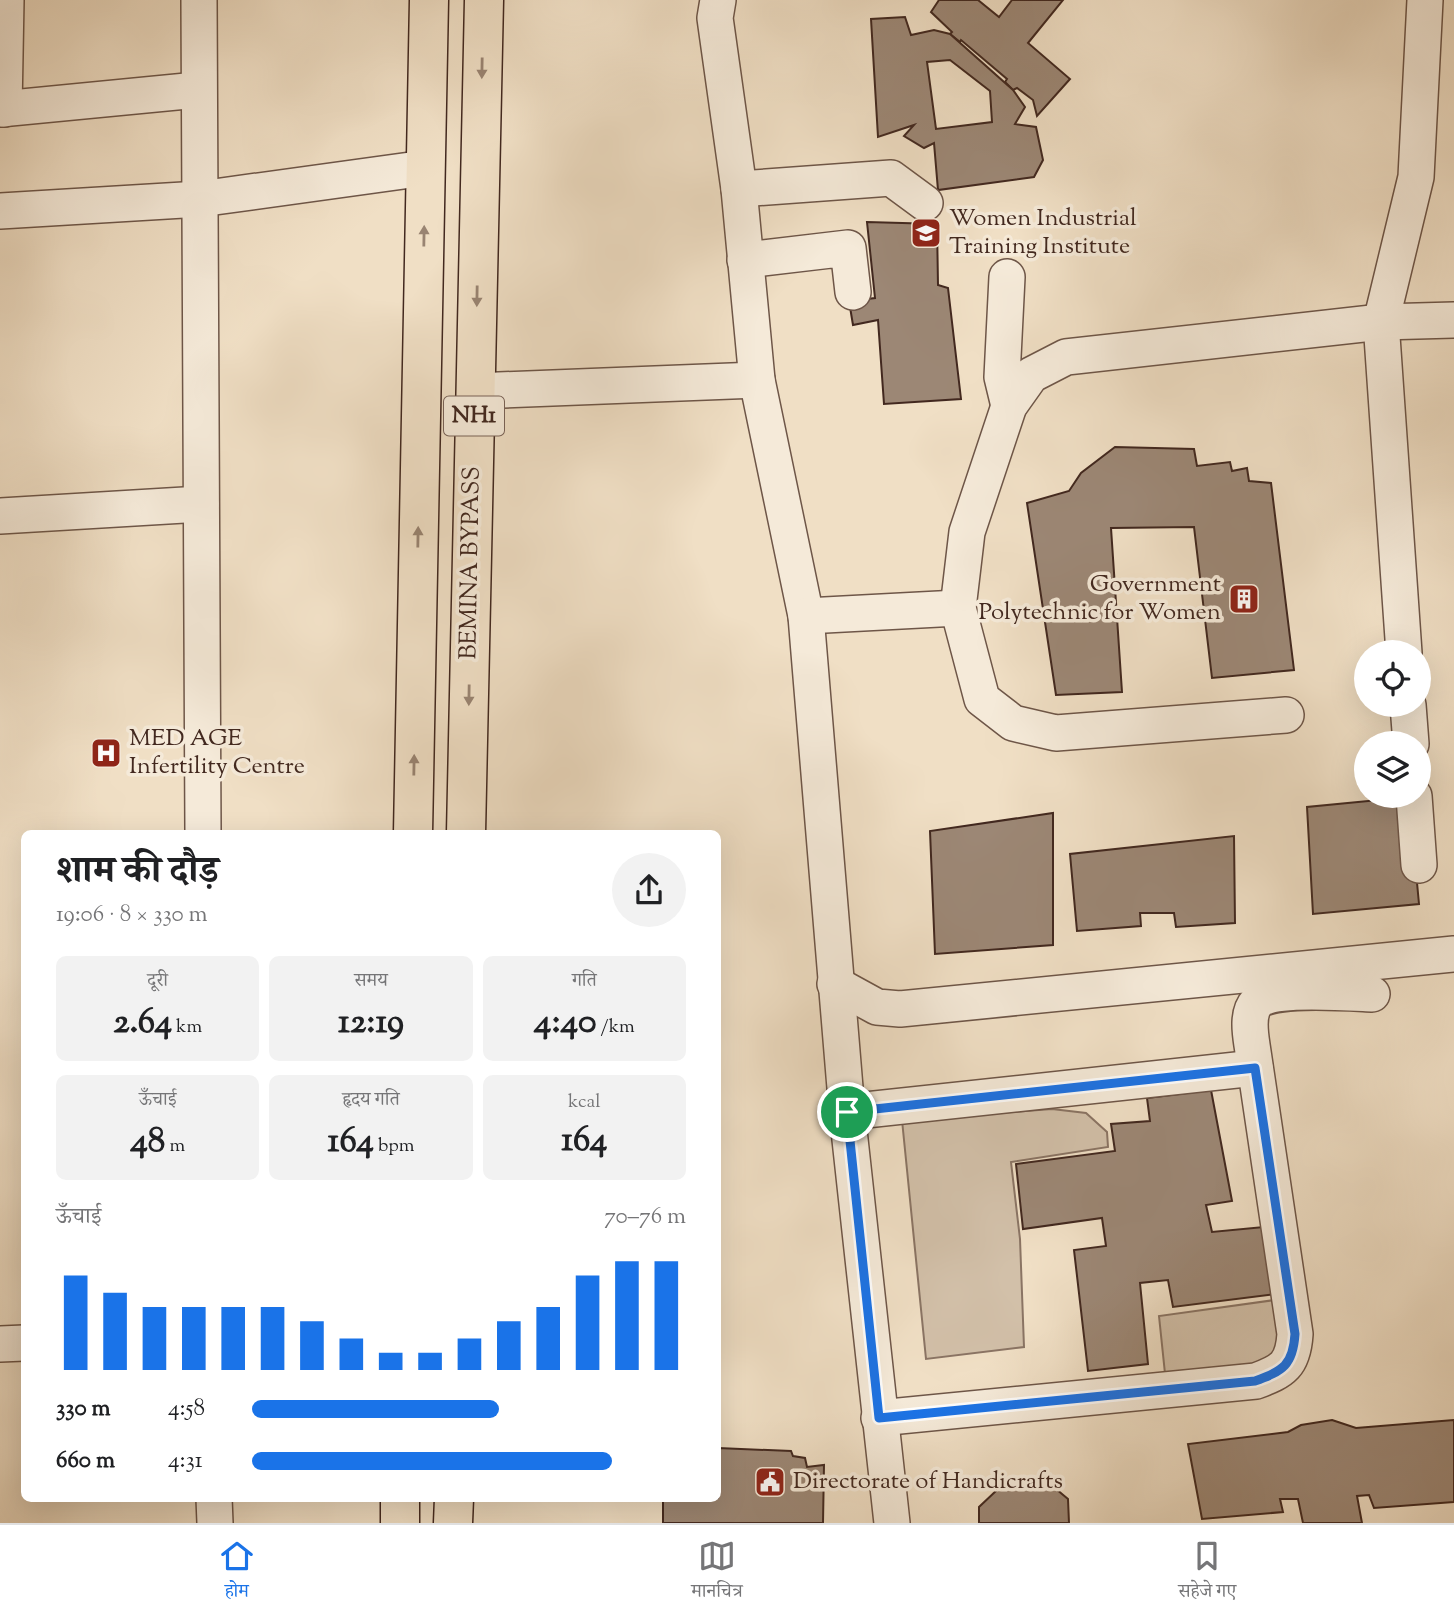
<!DOCTYPE html>
<html lang="hi">
<meta charset="utf-8">
<style>
body{margin:0;font-family:"Sorts Mill Goudy","Noto Serif Devanagari",serif;background:#f2f2f2;color:#202124;height:100vh;display:flex;flex-direction:column;font-size:26px;white-space:nowrap}
*{box-sizing:border-box;margin:0}
p{font-size:23px;color:#757577}
.icon{flex:none;width:38px;height:38px;fill:none;stroke:currentColor;stroke-width:2;stroke-linecap:round;stroke-linejoin:round}
.map{position:relative;flex:1;overflow:hidden}
.drawer{position:absolute;left:21px;top:830px;width:700px;height:672px;display:flex;flex-direction:column;background:#fff;border-radius:10px;box-shadow:0 7px 28px #0002}
.drawer>*{flex:none}
.buttons{position:absolute;left:1354px;top:640px;display:grid;gap:14px}
.buttons a{display:grid;place-items:center;width:77px;height:77px;border-radius:50%;background:#fff;box-shadow:0 7px 28px #0002;font-size:35px}
.pin{position:absolute;display:grid;place-items:center;width:60px;height:60px;color:#fff;margin:-30px;border:4px solid #fff;border-radius:50%;box-shadow:0 2px 7px #0007}
.round{display:grid;place-items:center;flex:none;width:74px;height:74px;border-radius:37px;background:#f2f2f2}
.head{display:flex;align-items:center;justify-content:space-between;height:119px;padding:0 35px}
h1{font-size:38px;font-weight:700;line-height:52px}
.figures{display:grid;grid-template-columns:repeat(3,1fr);gap:10px;height:119px;padding:7px 35px}
.figures div{display:grid;align-content:center;border-radius:10px;background:#f2f2f2;text-align:center}
.figures b{font-size:35px;font-weight:700}
.figures small{font-size:19px;font-weight:400}
.figures p{font-size:19px}
.chart{height:196px;padding:14px 35px}
.chart p{display:flex;justify-content:space-between}
.chart svg{width:100%;height:126px;margin-top:7px;stroke:#1a73e8;stroke-width:6}
ul{padding:0 35px;list-style:none;font-size:23px}
li{display:grid;grid-template-columns:112px 84px 1fr;align-items:center;height:52px}
li i{height:18px;border-radius:9px;background:#1a73e8}
.dock{display:flex;justify-content:space-around;align-items:center;height:98px;border-top:2px solid #e0e0e0;background:#fff;font-size:19px;color:#757577}
.dock a{display:grid;justify-items:center;gap:4px}
.dock .on{color:#1a73e8}
.map>svg:first-child{display:block}
</style>
<div class="map">
<svg width="1454" height="1523" viewBox="0 0 1454 1523">
<rect width="100%" height="100%" fill="#f0dfc5"/>
<filter id="stains"><feTurbulence type="fractalNoise" baseFrequency=".00286" numOctaves="4"/><feColorMatrix values="0 0 0 0 .2 0 0 0 0 .09 0 0 0 0 .02 0 0 0 .5 -.17"/></filter>
<radialGradient id="worn" r=".72"><stop offset=".6" stop-color="#630" stop-opacity="0"/><stop offset="1" stop-color="#630" stop-opacity=".3"/></radialGradient>
<g fill="#d2c0a9" stroke="#8a7464" stroke-width="2">
<polygon points="1052,1109 1086,1113 1107,1132 1108,1147 1011,1162 1020,1239 1024,1347 926,1359 902,1120"/>
<polygon points="1282,1299 1283,1358 1166,1383 1159,1316"/>
</g>
<g fill="#9c8775" stroke="#42281f" stroke-width="2" fill-rule="evenodd">
<polygon points="939,0 978,0 999,17 1012,0 1063,0 1028,43 1070,79 1037,116 1033,100 1017,88 1013,90 1005,82 1007,79 961,40 960,42 950,34 952,32 931,12"/>
<path d="M 905,17 L 911,35 L 934,30 L 950,34 L 1013,90 L 1025,107 L 1015,124 L 1036,127 L 1043,160 L 1034,177 L 938,190 L 934,143 L 924,148 L 904,136 L 914,125 L 878,137 L 871,19 ZM 950,60 L 990,91 L 992,122 L 936,129 L 927,62 Z"/>
<polygon points="867,222 937,224 938,285 948,288 961,399 884,404 878,320 853,325 849,301 875,298"/>
<polygon points="1115,447 1194,449 1197,466 1230,462 1232,471 1247,468 1249,481 1271,483 1294,670 1212,678 1194,527 1111,528 1122,692 1056,695 1027,503 1069,491 1081,473"/>
<polygon points="1409,797 1419,904 1313,914 1307,807"/>
<polygon points="1053,813 1053,945 935,954 930,831"/>
<polygon points="1234,836 1235,923 1176,927 1174,913 1140,913 1141,926 1077,931 1070,854"/>
<polygon points="1211,1090 1232,1201 1206,1205 1212,1232 1275,1226 1283,1293 1173,1307 1168,1280 1140,1283 1148,1364 1088,1371 1074,1250 1106,1246 1102,1218 1023,1229 1016,1164 1115,1151 1111,1124 1150,1121 1147,1098"/>
<polygon points="1332,1420 1356,1428 1454,1420 1454,1502 1374,1508 1369,1495 1357,1496 1362,1523 1303,1523 1298,1499 1280,1499 1283,1512 1202,1519 1188,1444 1288,1432 1301,1425"/>
<polygon points="718,1448 791,1451 793,1456 805,1458 807,1467 824,1465 823,1523 663,1523 663,1498 718,1498"/>
<polygon points="1050,1484 1068,1499 1069,1523 979,1523 979,1507 997,1490"/>
</g>
<g fill="none" stroke-linecap="round" stroke-linejoin="round">
<g stroke="#6e5648" stroke-width="38">
<g id="minor">
<polyline points="199,0 203,833"/>
<polyline points="718,0 715,18 739,189 757,380 806,616 847,1112 892,1523"/>
<polyline points="0,109 197,90"/>
<polyline points="4,109 6,0"/>
<polyline points="739,189 891,178 925,203"/>
<polyline points="0,211 200,199 425,168"/>
<polyline points="745,260 848,248 853,292"/>
<polyline points="1007,277 1002,377 1009,406"/>
<polyline points="475,391 757,380"/>
<polyline points="0,516 201,504"/>
<polyline points="806,616 958,608"/>
<polyline points="1404,653 1381,322 1416,177 1425,0"/>
<polyline points="1408,705 1411,744"/>
<polyline points="1286,715 1056,733 1013,723 982,699 958,608 967,532 1009,406 1031,375 1066,357 1381,322 1454,320"/>
<polyline points="1414,796 1419,865"/>
<polyline points="835,984 877,1007 900,1009 1454,954"/>
<polyline points="847,1112 1255,1068"/>
<polyline points="0,1344 24,1343"/>
<path d="M 879,1418 L 1256,1381 C 1283,1371 1293,1365 1295,1334 L 1252,1045 C 1250,1032 1247,1013 1257,1002 C 1273,987 1350,993 1372,994"/>
<polyline points="214,1498 215,1523"/>
</g>
</g>
<g stroke="#42281f" stroke-width="41">
<g id="highway">
<polyline points="413,833 429,0"/>
<polyline points="466,833 484,0"/>
<polyline points="400,1523 400,1498"/>
<polyline points="453,1523 454,1498"/>
</g>
</g>
<use href="#minor" stroke="#f5ead9" stroke-width="35"/>
<use href="#highway" stroke="#f0dfc5" stroke-width="38"/>
</g>
<defs><path id="oneway-solid" d="M-6-.8H1V-3.2L6.5 0L1 3.2V.8H-6Z" transform="scale(1.75)"/></defs>
<g fill="#998472">
<use href="#oneway-solid" transform="translate(482 68) rotate(91)"/>
<use href="#oneway-solid" transform="translate(424 236) rotate(-89)"/>
<use href="#oneway-solid" transform="translate(477 296) rotate(91)"/>
<use href="#oneway-solid" transform="translate(418 537) rotate(-89)"/>
<use href="#oneway-solid" transform="translate(469 695) rotate(91)"/>
<use href="#oneway-solid" transform="translate(414 765) rotate(-89)"/>
</g>
<g fill="none" stroke-linecap="round" stroke-linejoin="round">
<g stroke="#fff" stroke-width="14">
<path id="route" d="M 1255,1068 L 1295,1334 C 1293,1365 1283,1371 1255,1381 L 879,1418 L 847,1112 Z"/>
</g>
<use href="#route" stroke="#1a73e8" stroke-width="9"/>
</g>
<defs>
<g id="university-square" transform="scale(1.575)"><rect x="-9" y="-9" width="18" height="18" rx="4" fill="#8f2418" stroke="#f5ead9"/><path d="M0-5L7-2L0 1L-7-2ZM-4 1L0 2.5L4 1V4Q0 6-4 4Z" fill="#fff"/></g>
<g id="building-square" transform="scale(1.575)"><rect x="-9" y="-9" width="18" height="18" rx="4" fill="#8f2418" stroke="#f5ead9"/><path d="M-4-6H4V6H1V3H-1V6H-4ZM-2.5-4.3h1.7v1.8h-1.7ZM.8-4.3h1.7v1.8H.8ZM-2.5-1h1.7V.8h-1.7ZM.8-1h1.7V.8H.8Z" fill="#fff"/></g>
<g id="hospital-square" transform="scale(1.575)"><rect x="-9" y="-9" width="18" height="18" rx="4" fill="#8f2418" stroke="#f5ead9"/><path d="M-5-5h3v3.5h4V-5h3V5h-3V1.5h-4V5h-3Z" fill="#fff"/></g>
<g id="civic-square" transform="scale(1.575)"><rect x="-9" y="-9" width="18" height="18" rx="4" fill="#8f2418" stroke="#f5ead9"/><path d="M-.6-6.5H3V-4.5H.6V-3L4-1V1h2V6H-6V1h2V-1L-.6-3ZM-1.2 2.5V6h2.4V2.5Z" fill="#fff"/></g>
</defs>
<g fill-rule="evenodd">
<use href="#university-square" x="926" y="233"/>
<use href="#building-square" x="1244" y="599"/>
<use href="#hospital-square" x="106" y="753"/>
<use href="#civic-square" x="770" y="1482"/>
</g>
<g text-anchor="middle" dominant-baseline="central" stroke-width="7" stroke-linejoin="round" paint-order="stroke">
<rect fill="#f5ead9" stroke="#786257" stroke-width="2" x="444" y="396.5" width="60" height="39" rx="5"/>
<g font-size="23" font-weight="bold" fill="#42281f">
<text x="474" y="416">NH1</text>
</g>
<g font-size="24" fill="#42281f" stroke="#f5ead9" text-anchor="start">
<text x="949" y="219">Women Industrial<tspan x="949" dy="28">Training Institute</tspan></text>
<text x="1221" y="585" text-anchor="end">Government<tspan x="1221" dy="28">Polytechnic for Women</tspan></text>
<text x="129" y="739">MED AGE<tspan x="129" dy="28">Infertility Centre</tspan></text>
<text x="793" y="1482">Directorate of Handicrafts</text>
</g>
<g font-size="24" fill="#42281f" stroke="#f5ead9">
<text transform="translate(471 563) rotate(-89)">BEMINA BYPASS</text>
</g>
</g>
<rect width="100%" height="100%" filter="url(#stains)"/>
<rect width="100%" height="100%" fill="url(#worn)"/>
</svg>
<div class="buttons">
<a><svg class="icon" aria-label="locate" viewBox="0 0 24 24"><circle cx="12" cy="12" r="6"/><path d="M12 2v4M12 18v4M2 12h4M18 12h4"/></svg></a>
<a><svg class="icon" aria-label="layers" viewBox="0 0 24 24"><path d="M12 4l9 5-9 5-9-5zM3 14l9 5 9-5"/></svg></a>
</div>
<div class="pin" style="left:847px;top:1112px;background:#1e9e55"><svg class="icon" aria-label="arrive" viewBox="0 0 24 24"><path d="M6 21V4h12l-3 4 3 4H6"/></svg></div>
<section class="drawer">
<div class="head"><div><h1>शाम की दौड़</h1><p>19:06 · 8 × 330 m</p></div><a class="round"><svg class="icon" aria-label="share" viewBox="0 0 24 24"><path d="M12 15V3M7 8l5-5 5 5M5 13v7h14v-7"/></svg></a></div>
<div class="figures">
<div><p>दूरी</p><b>2.64<small> km</small></b></div>
<div><p>समय</p><b>12:19</b></div>
<div><p>गति</p><b>4:40<small> /km</small></b></div>
</div>
<div class="figures">
<div><p>ऊँचाई</p><b>48<small> m</small></b></div>
<div><p>हृदय गति</p><b>164<small> bpm</small></b></div>
<div><p>kcal</p><b>164</b></div>
</div>
<div class="chart"><p><span>ऊँचाई</span>70–76 m</p>
<svg viewBox="0 0 160 44" preserveAspectRatio="none"><path d="M5 44V11M15 44V17M25 44V22M35 44V22M45 44V22M55 44V22M65 44V27M75 44V33M85 44V38M95 44V38M105 44V33M115 44V27M125 44V22M135 44V11M145 44V6M155 44V6"/></svg>
</div>
<ul>
<li><b>330 m</b>4:58<i style="width:57%"></i></li>
<li><b>660 m</b>4:31<i style="width:83%"></i></li>
</ul>
</section>
</div>
<nav class="dock">
<a class="on"><svg class="icon" aria-label="home" viewBox="0 0 24 24"><path d="M3 11l9-7 9 7M6 9v11h12V9"/></svg>होम</a>
<a><svg class="icon" aria-label="map" viewBox="0 0 24 24"><path d="M3 6l6-2 6 2 6-2v14l-6 2-6-2-6 2zM9 4v14M15 6v14"/></svg>मानचित्र</a>
<a><svg class="icon" aria-label="saved" viewBox="0 0 24 24"><path d="M7 4h10v16l-5-4-5 4z"/></svg>सहेजे गए</a>
</nav>
